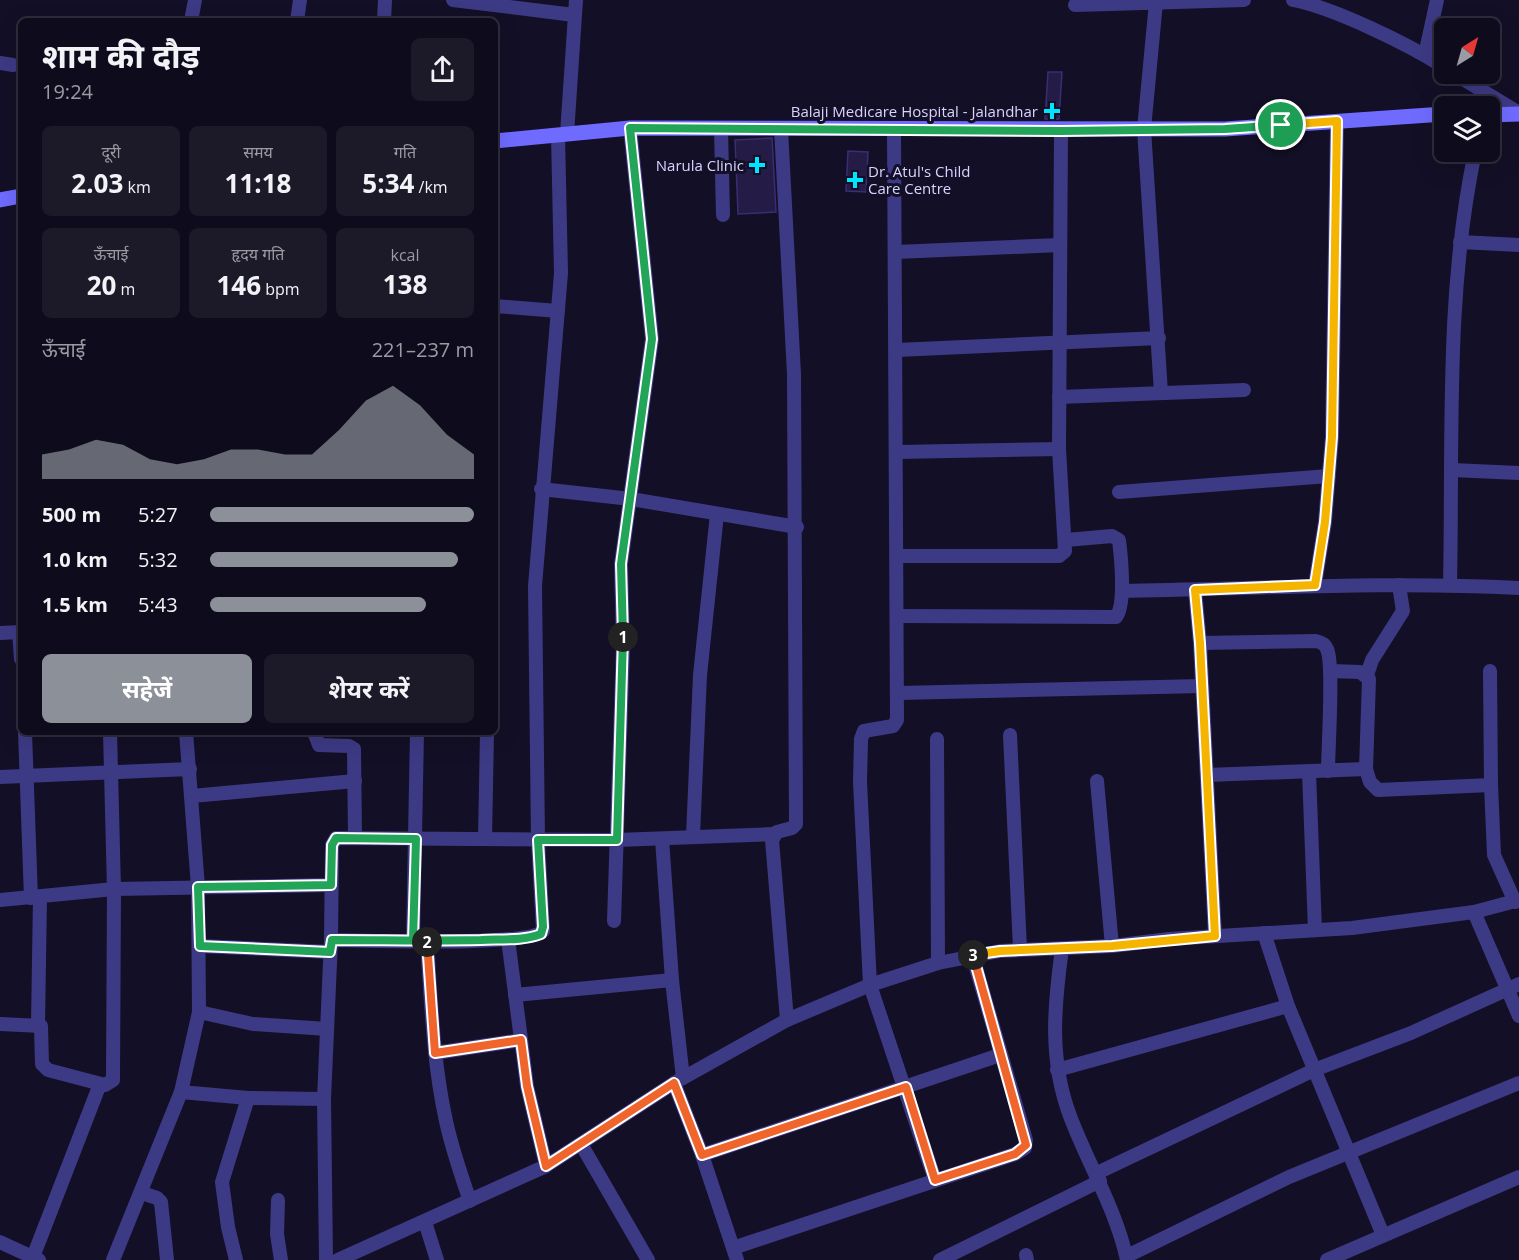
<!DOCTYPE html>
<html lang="hi">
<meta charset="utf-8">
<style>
body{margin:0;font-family:"Open Sans","Noto Sans Devanagari",sans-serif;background:#1c1929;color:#f1f3f6;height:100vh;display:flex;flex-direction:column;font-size:22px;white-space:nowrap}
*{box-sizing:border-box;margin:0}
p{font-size:20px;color:#9b9ba3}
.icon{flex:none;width:33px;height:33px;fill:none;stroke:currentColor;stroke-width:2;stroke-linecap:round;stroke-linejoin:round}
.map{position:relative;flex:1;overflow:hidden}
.side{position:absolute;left:18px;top:18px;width:480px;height:717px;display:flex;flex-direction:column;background:#0e0b1c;border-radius:9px;box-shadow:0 6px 24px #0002,0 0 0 2px #2e2b3b}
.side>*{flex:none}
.needle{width:39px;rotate:37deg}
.controls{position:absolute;left:1434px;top:18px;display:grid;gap:12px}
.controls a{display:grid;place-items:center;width:66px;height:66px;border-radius:9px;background:#0e0b1c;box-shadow:0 6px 24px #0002,0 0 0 2px #2e2b3b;font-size:30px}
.pin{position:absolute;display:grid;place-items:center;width:51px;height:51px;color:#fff;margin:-26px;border:3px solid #fff;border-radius:50%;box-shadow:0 2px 6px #0007}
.km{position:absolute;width:30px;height:30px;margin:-15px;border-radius:50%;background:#222;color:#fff;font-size:16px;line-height:30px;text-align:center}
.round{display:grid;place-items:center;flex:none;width:63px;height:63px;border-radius:9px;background:#1c1929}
.head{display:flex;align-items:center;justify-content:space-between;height:102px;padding:0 24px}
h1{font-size:33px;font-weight:700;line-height:45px}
.metrics{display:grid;grid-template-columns:repeat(3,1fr);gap:9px;height:102px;padding:6px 24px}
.metrics div{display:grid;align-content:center;border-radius:9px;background:#1c1929;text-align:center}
.metrics b{font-size:26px;font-weight:700}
.metrics small{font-size:16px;font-weight:400}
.metrics p{font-size:16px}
.chart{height:168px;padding:12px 24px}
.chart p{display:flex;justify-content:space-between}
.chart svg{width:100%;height:108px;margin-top:6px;fill:#8c9099;opacity:.7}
.button{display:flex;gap:12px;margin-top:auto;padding:12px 24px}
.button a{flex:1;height:69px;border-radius:9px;background:#8c9099;color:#fff;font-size:24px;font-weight:700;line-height:69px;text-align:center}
.button a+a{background:#1c1929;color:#f1f3f6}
ul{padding:0 24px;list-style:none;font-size:20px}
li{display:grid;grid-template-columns:96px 72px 1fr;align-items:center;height:45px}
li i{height:15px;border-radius:8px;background:#8c9099}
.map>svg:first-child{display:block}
</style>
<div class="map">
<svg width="1519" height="1260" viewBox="0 0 1519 1260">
<rect width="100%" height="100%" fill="#130f26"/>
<g fill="#241b47" stroke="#3b2d73" stroke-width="1.5">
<polygon points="1048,72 1062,72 1059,119 1045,119"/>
<polygon points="772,138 776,212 738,214 735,140"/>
<polygon points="848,151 868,152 866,192 846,191"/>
</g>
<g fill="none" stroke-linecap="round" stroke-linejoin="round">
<g stroke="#3d3a85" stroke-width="14">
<polyline points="453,0 574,15"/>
<path d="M 1293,0 C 1334,8 1408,44 1444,67"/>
<polyline points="1156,2 1144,129 1161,393"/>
<polyline points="1075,5 1244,0"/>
<polyline points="191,21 195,0"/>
<polyline points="297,21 300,0"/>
<polyline points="384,21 385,0"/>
<polyline points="1425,55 1437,0"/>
<polyline points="0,63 13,65"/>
<polyline points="1455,74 1519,113"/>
<polyline points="721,129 723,215"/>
<polyline points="781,129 794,374 796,824 792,828 777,832 772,840 787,1020"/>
<polyline points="894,129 897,720 893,726 864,731 861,739 860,782 870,985 935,1180"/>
<polyline points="567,134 576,0"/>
<polyline points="1460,242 1519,245"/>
<polyline points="896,252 1060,245"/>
<polyline points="495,306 558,311"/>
<polyline points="897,350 1159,338"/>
<polyline points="1059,397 1244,390"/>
<polyline points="897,452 1059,449"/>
<polyline points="1452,470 1519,473"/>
<polyline points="541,489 631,499 797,527"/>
<polyline points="1119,492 1329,476"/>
<polyline points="898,556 1059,556 1065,551 1059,449 1061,131"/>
<polyline points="1315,585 1325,522 1332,437 1337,121"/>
<path d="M 1450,585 C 1453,440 1445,294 1475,152"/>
<polyline points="1195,590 1200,643 1215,936"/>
<path d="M 1122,591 C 1254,589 1386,581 1519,588"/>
<path d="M 897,616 L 1116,617 C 1126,605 1121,556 1119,540 L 1112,536 L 1066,540"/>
<polyline points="19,632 21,659"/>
<polyline points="0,633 21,632"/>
<path d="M 1200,643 L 1316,641 C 1321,642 1325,644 1327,649 C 1334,663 1328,750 1328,771"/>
<polyline points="1330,671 1360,672 1369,679 1366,769 1370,782 1378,790 1491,785"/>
<polyline points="1490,671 1491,785 1494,855 1515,902"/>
<polyline points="1367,675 1372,660 1403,611 1399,585"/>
<polyline points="899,693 1202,686"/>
<polyline points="25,732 31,898"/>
<polyline points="314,732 319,745 349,746 354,749 355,836"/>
<polyline points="1010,735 1020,949"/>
<polyline points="937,739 938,963"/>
<polyline points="1309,772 1315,930"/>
<polyline points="1207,775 1366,769"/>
<polyline points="0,777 190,769"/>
<polyline points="1097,781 1112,946"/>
<polyline points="192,796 355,781"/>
<polyline points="693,836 700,675 717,514"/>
<polyline points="485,839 487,732"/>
<polyline points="662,839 672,980 683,1078"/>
<polyline points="0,900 114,889 331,885"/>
<polyline points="1474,912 1519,1016"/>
<polyline points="614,921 623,646 621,564 652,339 630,128"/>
<polyline points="1264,933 1288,1006 1383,1235"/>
<polyline points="508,939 527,1086 546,1166"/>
<path d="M 331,940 C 362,940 527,947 543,931 L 538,840 L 535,586 L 561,273 L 558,135"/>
<polyline points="413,941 417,732"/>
<path d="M 427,941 C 431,1001 433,1062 446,1121 C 452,1149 461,1175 470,1201"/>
<polyline points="200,946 330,952"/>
<path d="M 1062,949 C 1054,1006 1049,1060 1070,1116 C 1088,1164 1116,1209 1127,1260"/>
<polyline points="515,995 672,980"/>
<polyline points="199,1012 253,1024 327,1029"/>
<polyline points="0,1024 41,1026 42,1064 48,1070 105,1085 113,1080 114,889 110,732"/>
<polyline points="38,1025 40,897"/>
<polyline points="435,1053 521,1040"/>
<polyline points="1057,1070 1288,1006"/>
<polyline points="674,1083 702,1155 737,1260"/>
<polyline points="181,1092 248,1098 324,1099"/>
<polyline points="581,1144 648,1260"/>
<polyline points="702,1155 1000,1055"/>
<polyline points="1097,1173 1314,1070 1411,1033 1519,984"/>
<polyline points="142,1193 157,1198 161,1202 167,1260"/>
<polyline points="278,1200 277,1234 281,1260"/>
<polyline points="425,1222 437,1260"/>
<polyline points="0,1242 39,1260"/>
<polyline points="733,1248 1015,1154 1025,1148 1026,1140 972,954"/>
<polyline points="1026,1255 1027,1260"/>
<polyline points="1127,1256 1289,1177 1519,1083"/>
<polyline points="33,1257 100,1084"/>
<polyline points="113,1260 181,1092 199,1012 198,887 186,732"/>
<polyline points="236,1260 228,1227 222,1182 248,1098"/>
<polyline points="326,1260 324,1099 331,940 332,845 336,838 617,840 774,834"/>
<polyline points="338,1260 546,1166 674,1083 787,1020 870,985 938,963 1000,951 1112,946 1169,939 1352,928 1474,912 1519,900"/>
<polyline points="940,1260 1100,1181"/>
<polyline points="1327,1260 1519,1177"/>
</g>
<g stroke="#6f6bff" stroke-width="15">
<polyline points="1490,115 1519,114"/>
<polyline points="495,141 630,128 1225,129 1444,114"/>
<polyline points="0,200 21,196"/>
</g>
</g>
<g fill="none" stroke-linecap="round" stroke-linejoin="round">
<g stroke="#fff" stroke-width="12">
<polyline id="split-1" points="623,637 621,564 652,339 630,128 1061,131 1225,129 1281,125"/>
</g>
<g stroke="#fff" stroke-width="12">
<path id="split-2" d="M 427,942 L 413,940 L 416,839 L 336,838 L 332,845 L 331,885 L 198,887 L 200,946 L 330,952 L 332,940 C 381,940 431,941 481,940 C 500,939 523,941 541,934 L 543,927 L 538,840 L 617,840 L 623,637"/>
</g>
<g stroke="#fff" stroke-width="12">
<polyline id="split-3" points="427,942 435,1053 521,1040 527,1086 546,1166 674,1083 702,1155 906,1087 935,1180 1015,1154 1026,1145 973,955"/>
</g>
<g stroke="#fff" stroke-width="12">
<polyline id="split-4" points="973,955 1000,951 1112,946 1215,936 1200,643 1195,590 1315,585 1325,522 1332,437 1337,121 1281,125"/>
</g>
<use href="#split-1" stroke="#22a559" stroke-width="8"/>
<use href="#split-2" stroke="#22a559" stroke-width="8"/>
<use href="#split-3" stroke="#f0652b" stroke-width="8"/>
<use href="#split-4" stroke="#f5b400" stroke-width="8"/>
</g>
<g fill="#00e5ff" stroke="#130f26" stroke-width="2">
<path d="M1049 102h6v6h6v6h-6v6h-6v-6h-6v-6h6z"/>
<path d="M754 156h6v6h6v6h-6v6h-6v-6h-6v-6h6z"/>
<path d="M852 171h6v6h6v6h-6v6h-6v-6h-6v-6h6z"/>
</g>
<g text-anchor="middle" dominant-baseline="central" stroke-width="6" stroke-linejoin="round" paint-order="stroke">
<g font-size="15" fill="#d9d4ff" stroke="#130f26" text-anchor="end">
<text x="1038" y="111">Balaji Medicare Hospital - Jalandhar</text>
<text x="744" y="165">Narula Clinic</text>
<text x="868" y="171" text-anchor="start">Dr. Atul's Child<tspan x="868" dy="17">Care Centre</tspan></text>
</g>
</g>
</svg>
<div class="controls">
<a><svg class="needle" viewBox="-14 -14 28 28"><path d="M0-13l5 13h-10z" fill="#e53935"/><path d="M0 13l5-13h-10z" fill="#9b9ba3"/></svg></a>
<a><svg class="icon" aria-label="layers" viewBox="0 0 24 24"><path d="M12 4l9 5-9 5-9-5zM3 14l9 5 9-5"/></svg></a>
</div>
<div class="pin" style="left:1281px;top:125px;background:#1e9e55"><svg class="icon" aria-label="arrive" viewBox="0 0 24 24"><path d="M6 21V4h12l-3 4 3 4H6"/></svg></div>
<b class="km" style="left:623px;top:637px">1</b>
<b class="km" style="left:427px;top:942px">2</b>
<b class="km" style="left:973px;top:955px">3</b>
<section class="side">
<div class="head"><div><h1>शाम की दौड़</h1><p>19:24</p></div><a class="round"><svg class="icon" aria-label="share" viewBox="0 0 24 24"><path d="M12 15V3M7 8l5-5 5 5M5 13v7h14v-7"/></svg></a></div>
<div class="metrics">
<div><p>दूरी</p><b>2.03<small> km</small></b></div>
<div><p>समय</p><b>11:18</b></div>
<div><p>गति</p><b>5:34<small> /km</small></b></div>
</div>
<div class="metrics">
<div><p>ऊँचाई</p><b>20<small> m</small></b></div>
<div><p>हृदय गति</p><b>146<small> bpm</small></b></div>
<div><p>kcal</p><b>138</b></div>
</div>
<div class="chart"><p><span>ऊँचाई</span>221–237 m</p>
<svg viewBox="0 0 160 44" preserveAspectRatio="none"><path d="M0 44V34L10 32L20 28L30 30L40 36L50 38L60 36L70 32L80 32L90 34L100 34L110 24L120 12L130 6L140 14L150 26L160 34V44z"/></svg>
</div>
<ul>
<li><b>500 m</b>5:27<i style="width:100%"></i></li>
<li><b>1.0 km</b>5:32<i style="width:94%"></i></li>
<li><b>1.5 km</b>5:43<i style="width:82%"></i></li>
</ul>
<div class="button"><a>सहेजें</a><a>शेयर करें</a></div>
</section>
</div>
